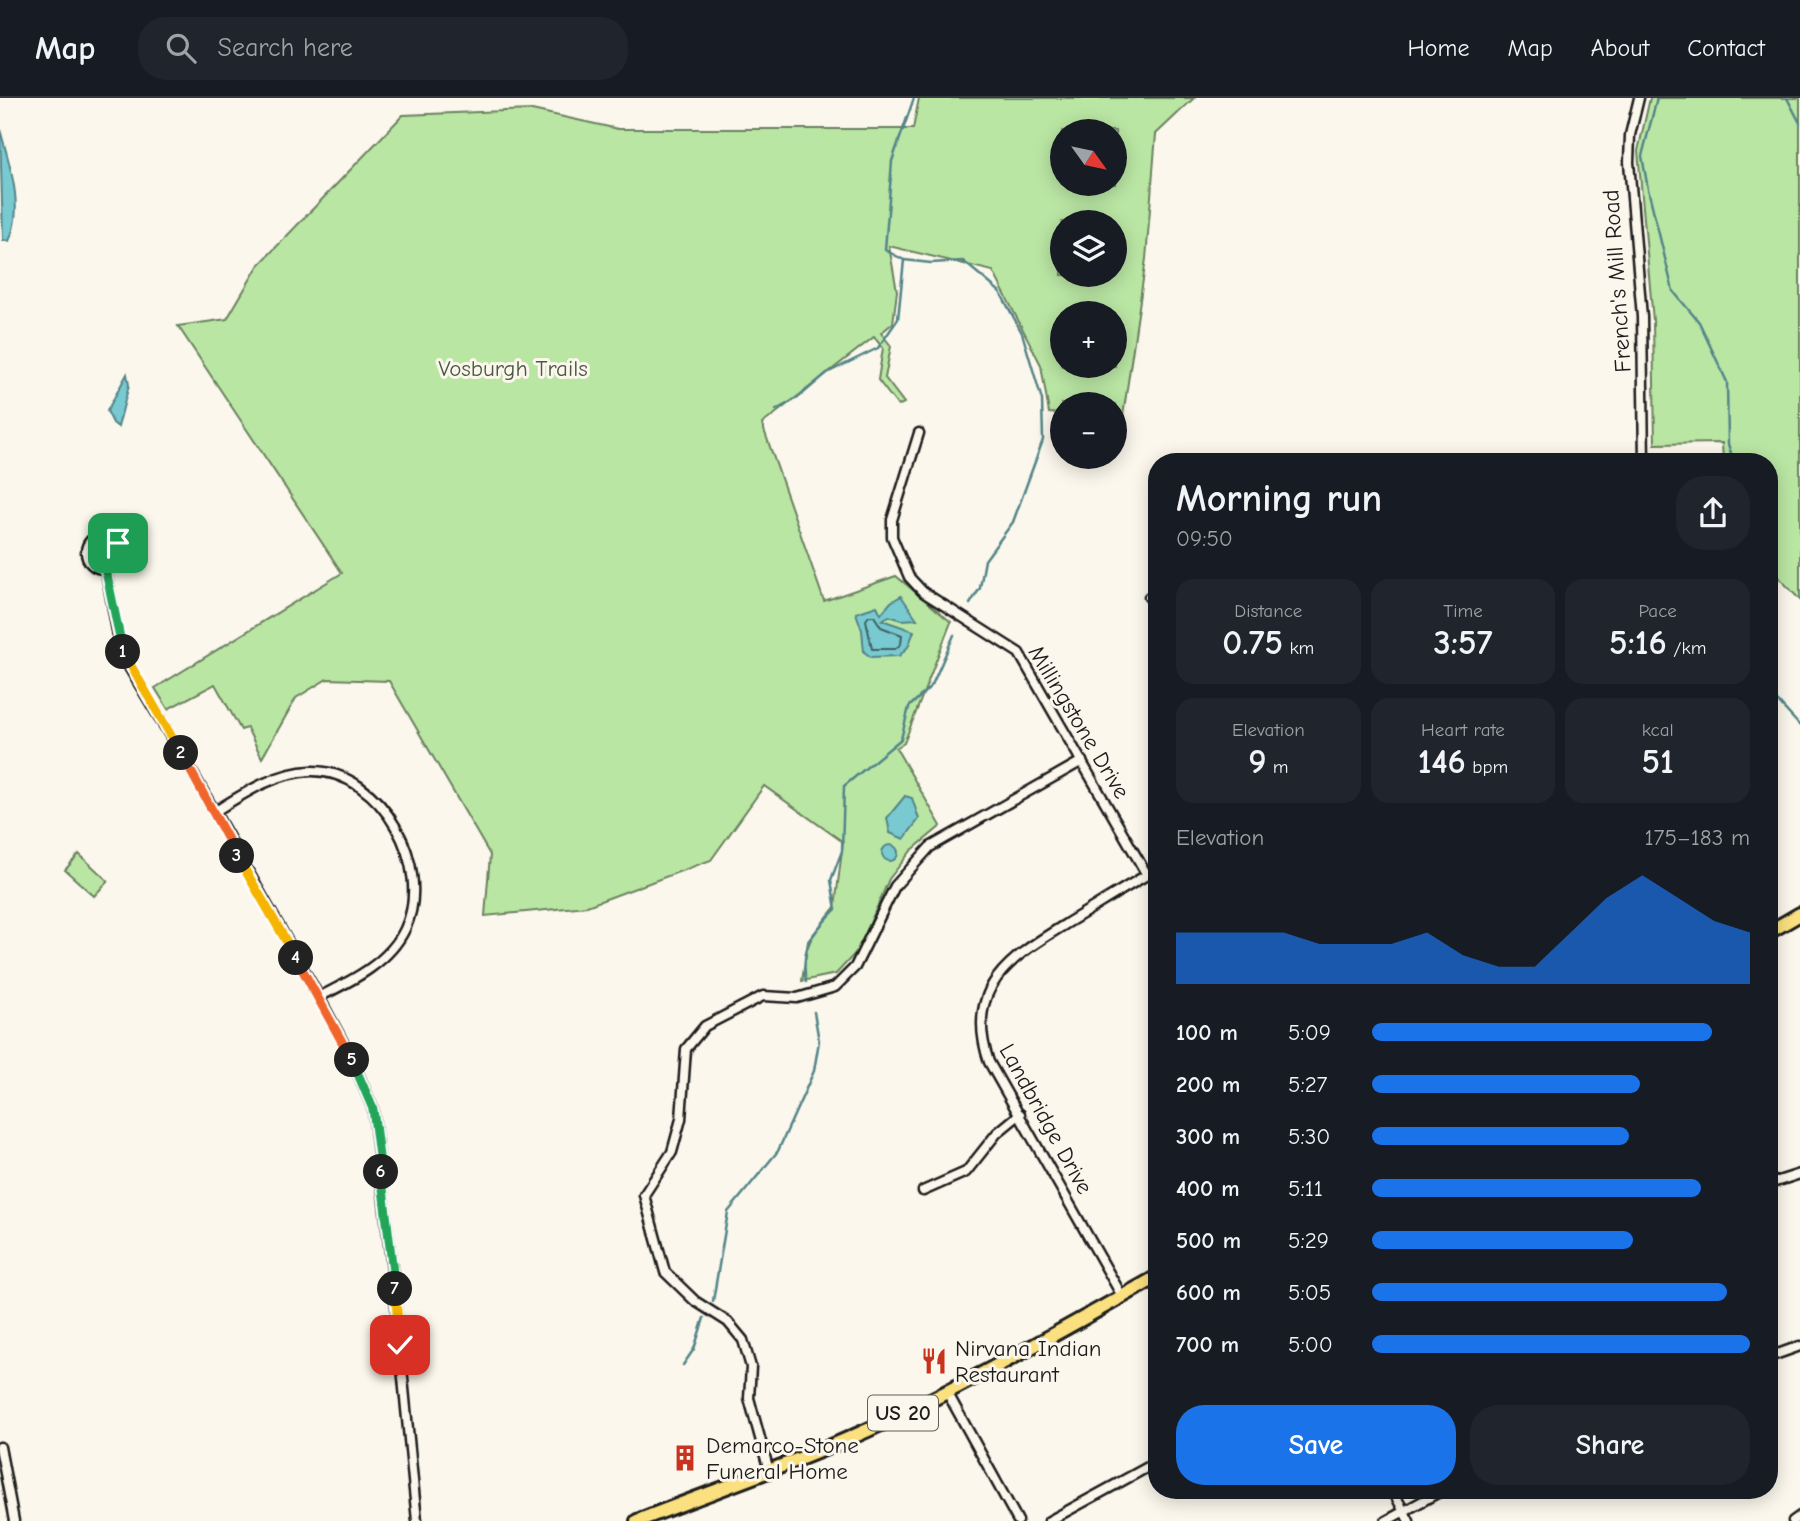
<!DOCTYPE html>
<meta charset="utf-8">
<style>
body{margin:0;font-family:"Comic Neue",sans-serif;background:#20242c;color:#f1f3f6;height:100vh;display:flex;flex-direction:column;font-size:26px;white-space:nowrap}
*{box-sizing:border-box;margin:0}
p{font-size:23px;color:#9ea1a6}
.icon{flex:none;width:38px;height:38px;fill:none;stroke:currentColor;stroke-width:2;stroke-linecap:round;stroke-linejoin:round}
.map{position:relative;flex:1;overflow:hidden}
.panel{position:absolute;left:1148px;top:355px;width:630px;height:1046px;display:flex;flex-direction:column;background:#171b24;border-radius:28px;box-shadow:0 4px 18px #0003}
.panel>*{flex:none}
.needle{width:46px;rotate:123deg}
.controls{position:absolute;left:1050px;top:21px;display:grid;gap:14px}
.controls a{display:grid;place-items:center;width:77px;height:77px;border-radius:50%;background:#171b24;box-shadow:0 4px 18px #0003;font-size:35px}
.pin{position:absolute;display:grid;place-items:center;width:60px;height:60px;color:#fff;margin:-30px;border-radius:14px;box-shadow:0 4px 10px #0006}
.km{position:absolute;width:35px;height:35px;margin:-18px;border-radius:50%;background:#222;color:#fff;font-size:19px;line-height:35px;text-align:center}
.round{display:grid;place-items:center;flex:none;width:74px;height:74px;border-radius:28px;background:#20242c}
.head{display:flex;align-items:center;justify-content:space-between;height:119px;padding:0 28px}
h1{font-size:38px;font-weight:800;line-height:52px}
.figures{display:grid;grid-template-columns:repeat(3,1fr);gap:10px;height:119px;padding:7px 28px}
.figures div{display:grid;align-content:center;border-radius:18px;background:#20242c;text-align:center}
.figures b{font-size:35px;font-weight:800}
.figures small{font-size:19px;font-weight:400}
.figures p{font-size:19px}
.chart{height:196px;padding:14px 28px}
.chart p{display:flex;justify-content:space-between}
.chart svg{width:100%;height:126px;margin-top:7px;fill:#1a73e8;opacity:.7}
.button{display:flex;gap:14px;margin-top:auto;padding:14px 28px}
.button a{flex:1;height:80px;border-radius:28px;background:#1a73e8;color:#fff;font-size:28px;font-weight:800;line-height:80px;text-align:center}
.button a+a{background:#20242c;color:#f1f3f6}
ul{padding:0 28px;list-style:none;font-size:23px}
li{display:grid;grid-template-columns:112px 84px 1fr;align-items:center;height:52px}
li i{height:18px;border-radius:9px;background:#1a73e8}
header{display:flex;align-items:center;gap:42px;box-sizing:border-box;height:98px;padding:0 35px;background:#171b24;border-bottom:2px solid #363941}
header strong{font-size:33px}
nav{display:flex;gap:38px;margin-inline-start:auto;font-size:24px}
.search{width:490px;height:63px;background:#20242c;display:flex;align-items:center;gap:18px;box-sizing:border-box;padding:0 24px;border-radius:28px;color:#9ea1a6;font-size:26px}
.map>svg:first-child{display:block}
</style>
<header>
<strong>Map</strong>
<div class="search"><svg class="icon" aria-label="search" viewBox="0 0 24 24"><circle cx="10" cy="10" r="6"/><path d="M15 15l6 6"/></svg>Search here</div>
<nav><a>Home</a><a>Map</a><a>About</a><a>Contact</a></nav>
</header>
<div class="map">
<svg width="1800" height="1423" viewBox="0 0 1800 1423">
<rect width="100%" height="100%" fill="#fbf7ec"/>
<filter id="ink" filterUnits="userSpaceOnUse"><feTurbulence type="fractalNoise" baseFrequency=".0143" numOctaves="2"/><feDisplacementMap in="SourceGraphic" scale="14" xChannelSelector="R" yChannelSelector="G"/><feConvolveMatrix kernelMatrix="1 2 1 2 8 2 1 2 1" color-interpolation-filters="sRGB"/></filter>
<g filter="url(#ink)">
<g fill="#bae6a4" stroke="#6b8160" stroke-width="2" fill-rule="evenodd">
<path d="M 919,0 L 1194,0 L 1156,36 L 1146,161 L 1122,325 L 1115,324 L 1115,306 L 1062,306 L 1062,316 L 1049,315 L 1041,267 L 993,173 L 889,148 L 897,193 L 893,225 L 881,235 L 891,248 L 885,280 L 904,305 L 898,308 L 878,282 L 883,250 L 874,239 L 762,326 L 824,503 L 896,478 L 951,524 L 904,645 L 896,650 L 941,728 L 911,753 L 889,781 L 859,851 L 836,876 L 802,883 L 808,843 L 835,809 L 843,744 L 764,688 L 711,762 L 587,808 L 485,818 L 490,757 L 389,583 L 327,581 L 296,600 L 262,660 L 247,630 L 241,632 L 215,586 L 168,611 L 155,590 L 342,475 L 178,228 L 227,221 L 258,168 L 403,17 L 532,12 L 618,31 L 913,31 ZM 1062,33 L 1115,33 L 1115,86 L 1062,86 ZM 1062,124 L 1115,124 L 1115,177 L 1062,177 ZM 1062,215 L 1115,215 L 1115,268 L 1062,268 Z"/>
<polygon points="1650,0 1800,0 1800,502 1769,469 1769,364 1723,364 1722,345 1655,346 1653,223 1638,53"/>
<polygon points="79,756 108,783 94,798 65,772"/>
</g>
<g fill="#78c9d0" stroke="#538488" stroke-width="2">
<path d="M 0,31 C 9,66 25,108 9,143 L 3,142 Z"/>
<polygon points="127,276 129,287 118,329 113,325 107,313"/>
<polygon points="901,498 917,521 902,522 889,518 882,522 914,533 908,549 899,558 871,559 864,554 862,532 856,515 877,508 881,516 891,504"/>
<polygon points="905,698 912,700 919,721 904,741 890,735 887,720"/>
<circle cx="890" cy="755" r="8"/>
</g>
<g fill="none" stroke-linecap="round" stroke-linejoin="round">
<polygon stroke="#416164" stroke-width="2" points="869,518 874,518 881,529 902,537 901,546 895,551 872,551 866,522"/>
<g stroke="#538488" stroke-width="2.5">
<polyline points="1657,0 1642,58 1648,91 1673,193 1699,224 1727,284 1728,346 1734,364"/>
<polyline points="1787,0 1800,25"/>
<polyline points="904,162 931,165 963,163 1000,194 1022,235 1042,302 1043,342 1013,424 985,462 980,490 970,506"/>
<polyline points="776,312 799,299 827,275 878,250 898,221 904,162 885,152 892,63 914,0"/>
<polyline points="1769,594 1800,628"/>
<path d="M 806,884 C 800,849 812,835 836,811 L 831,782 L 842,753 L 844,688 L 901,641 L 909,609 L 932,587 L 954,537"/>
<polyline points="713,1203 728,1114 778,1053 814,973 819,943 814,914"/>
<polyline points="683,1267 694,1251 704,1220"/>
</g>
<g stroke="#1c1c1c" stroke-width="13">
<g id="minor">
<polyline points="1639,0 1630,37 1629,64 1642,219 1644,364"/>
<polyline points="919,335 892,422 892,439 909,479 923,494 1019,555 1147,777"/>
<circle cx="103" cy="454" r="17"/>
<polyline points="106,473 120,549 130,571 195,679 319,899 351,959 373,1011 394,1188 417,1423"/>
<polyline points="1149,499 1157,501"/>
<path d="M 214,714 C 243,696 276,674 311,673 C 382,672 434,770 405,831 C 389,865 351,883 319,899"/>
<polyline points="1769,1086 1800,1076"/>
<polyline points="923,1093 966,1074 997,1035 1020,1016"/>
<path d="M 1122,1198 L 989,964 C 962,885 1016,857 1074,821 C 1102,804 1129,787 1157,771"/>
<polyline points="1769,1259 1800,1248"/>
<polyline points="947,1294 1018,1423"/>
<polyline points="0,1349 14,1423"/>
<polyline points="769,1373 749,1300 751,1269 743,1242 728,1224 695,1203 665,1174 644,1097 672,1054 681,1021 686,951 705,928 763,898 797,900 835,889 855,869 895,788 930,749 1082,663"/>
<polyline points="1393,1393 1409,1423"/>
<polyline points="1049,1423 1157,1364"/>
<polyline points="1386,1423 1441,1393"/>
<polyline points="1793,1423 1800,1418"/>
</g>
</g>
<g stroke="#1c1c1c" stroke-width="18">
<g id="primary">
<polyline points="1769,834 1800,816"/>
<path d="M 637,1423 C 703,1397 770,1374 836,1346 C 947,1299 1051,1238 1157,1179"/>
</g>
</g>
<use href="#minor" stroke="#fbf7ec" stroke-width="8"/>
<use href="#primary" stroke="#fbe080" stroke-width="12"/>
</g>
</g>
<g fill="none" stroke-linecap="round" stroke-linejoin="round" filter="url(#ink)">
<g stroke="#fff" stroke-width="14">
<polyline id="split-1" points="118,445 118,461 106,473 123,554"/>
</g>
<g stroke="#fff" stroke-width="14">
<polyline id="split-2" points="123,554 181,655"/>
</g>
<g stroke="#fff" stroke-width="14">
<polyline id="split-3" points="181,655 237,758"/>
</g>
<g stroke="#fff" stroke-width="14">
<polyline id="split-4" points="237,758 296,860"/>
</g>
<g stroke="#fff" stroke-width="14">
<polyline id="split-5" points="296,860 352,962"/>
</g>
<g stroke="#fff" stroke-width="14">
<polyline id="split-6" points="352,962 373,1011 381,1074"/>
</g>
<g stroke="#fff" stroke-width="14">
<polyline id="split-7" points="381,1074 395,1191"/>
</g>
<g stroke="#fff" stroke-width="14">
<polyline id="split-8" points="395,1191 400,1247"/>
</g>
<use href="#split-1" stroke="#22a559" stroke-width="9"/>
<use href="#split-2" stroke="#f5b400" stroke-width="9"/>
<use href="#split-3" stroke="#f0652b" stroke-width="9"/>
<use href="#split-4" stroke="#f5b400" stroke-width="9"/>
<use href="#split-5" stroke="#f0652b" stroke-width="9"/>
<use href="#split-6" stroke="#22a559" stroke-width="9"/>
<use href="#split-7" stroke="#22a559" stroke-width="9"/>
<use href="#split-8" stroke="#f5b400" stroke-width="9"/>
</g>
<defs>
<g id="restaurant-bare" transform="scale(2.1)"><path d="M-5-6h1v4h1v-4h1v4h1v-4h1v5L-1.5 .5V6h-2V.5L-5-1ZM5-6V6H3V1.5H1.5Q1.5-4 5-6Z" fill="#c8321e" stroke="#fbf7ec" stroke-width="2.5" paint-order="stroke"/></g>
<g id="building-bare" transform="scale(2.1)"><path d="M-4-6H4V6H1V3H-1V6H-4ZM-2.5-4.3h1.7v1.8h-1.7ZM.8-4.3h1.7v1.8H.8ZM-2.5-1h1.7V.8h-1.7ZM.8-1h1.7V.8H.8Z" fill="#c8321e" stroke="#fbf7ec" stroke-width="2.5" paint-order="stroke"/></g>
</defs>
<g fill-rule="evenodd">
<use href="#restaurant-bare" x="934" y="1263"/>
<use href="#building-bare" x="685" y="1360"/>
</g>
<g text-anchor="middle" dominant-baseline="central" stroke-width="6" stroke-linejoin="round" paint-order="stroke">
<rect fill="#fbf7ec" stroke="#5f5e5a" stroke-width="2" x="868" y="1297.5" width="70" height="35" rx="5"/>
<g font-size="21" font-weight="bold" fill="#1c1c1c">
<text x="903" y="1315">US 20</text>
</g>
<g font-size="23" fill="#1c1c1c" stroke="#fbf7ec">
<text transform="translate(1617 183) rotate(-94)">French's Mill Road</text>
<text transform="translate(1079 624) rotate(59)">Millingstone Drive</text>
<text transform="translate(1046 1021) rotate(61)">Landbridge Drive</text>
</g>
<g font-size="23" fill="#4b5945" stroke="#fbf7ec">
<text x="513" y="270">Vosburgh Trails</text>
</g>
<g font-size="23" fill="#1c1c1c" stroke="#fbf7ec" text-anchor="start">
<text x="955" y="1250">Nirvana Indian<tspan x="955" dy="26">Restaurant</tspan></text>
<text x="706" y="1347">Demarco-Stone<tspan x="706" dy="26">Funeral Home</tspan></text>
</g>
</g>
</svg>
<div class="controls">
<a><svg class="needle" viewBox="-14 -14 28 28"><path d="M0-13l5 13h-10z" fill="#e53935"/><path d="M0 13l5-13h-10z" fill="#9ea1a6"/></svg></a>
<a><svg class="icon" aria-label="layers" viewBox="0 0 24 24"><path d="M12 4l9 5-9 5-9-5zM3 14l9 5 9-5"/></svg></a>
<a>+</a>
<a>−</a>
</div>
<div class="pin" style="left:118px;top:445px;background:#1e9e55"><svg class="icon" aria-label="arrive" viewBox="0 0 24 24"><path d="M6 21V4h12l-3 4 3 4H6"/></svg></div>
<div class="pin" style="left:400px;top:1247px;background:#d93025"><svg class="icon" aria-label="check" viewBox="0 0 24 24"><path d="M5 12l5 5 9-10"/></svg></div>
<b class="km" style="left:123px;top:554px">1</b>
<b class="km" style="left:181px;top:655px">2</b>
<b class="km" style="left:237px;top:758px">3</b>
<b class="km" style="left:296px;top:860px">4</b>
<b class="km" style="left:352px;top:962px">5</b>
<b class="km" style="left:381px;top:1074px">6</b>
<b class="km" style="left:395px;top:1191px">7</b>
<section class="panel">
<div class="head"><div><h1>Morning run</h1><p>09:50</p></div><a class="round"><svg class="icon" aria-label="share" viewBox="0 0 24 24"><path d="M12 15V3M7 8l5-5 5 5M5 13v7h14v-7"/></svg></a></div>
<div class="figures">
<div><p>Distance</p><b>0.75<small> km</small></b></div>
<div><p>Time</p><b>3:57</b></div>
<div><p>Pace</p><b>5:16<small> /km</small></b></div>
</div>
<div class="figures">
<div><p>Elevation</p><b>9<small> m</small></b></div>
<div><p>Heart rate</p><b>146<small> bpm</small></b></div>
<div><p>kcal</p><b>51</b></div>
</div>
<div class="chart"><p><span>Elevation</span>175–183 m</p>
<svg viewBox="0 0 160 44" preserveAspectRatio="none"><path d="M0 44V26L10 26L20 26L30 26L40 30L50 30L60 30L70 26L80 34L90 38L100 38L110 26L120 14L130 6L140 14L150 22L160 26V44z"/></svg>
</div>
<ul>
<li><b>100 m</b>5:09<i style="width:90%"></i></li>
<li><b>200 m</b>5:27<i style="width:71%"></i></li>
<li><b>300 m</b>5:30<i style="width:68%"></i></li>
<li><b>400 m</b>5:11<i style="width:87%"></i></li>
<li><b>500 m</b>5:29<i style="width:69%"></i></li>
<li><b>600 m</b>5:05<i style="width:94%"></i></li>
<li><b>700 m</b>5:00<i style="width:100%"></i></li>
</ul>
<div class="button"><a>Save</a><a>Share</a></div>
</section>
</div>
